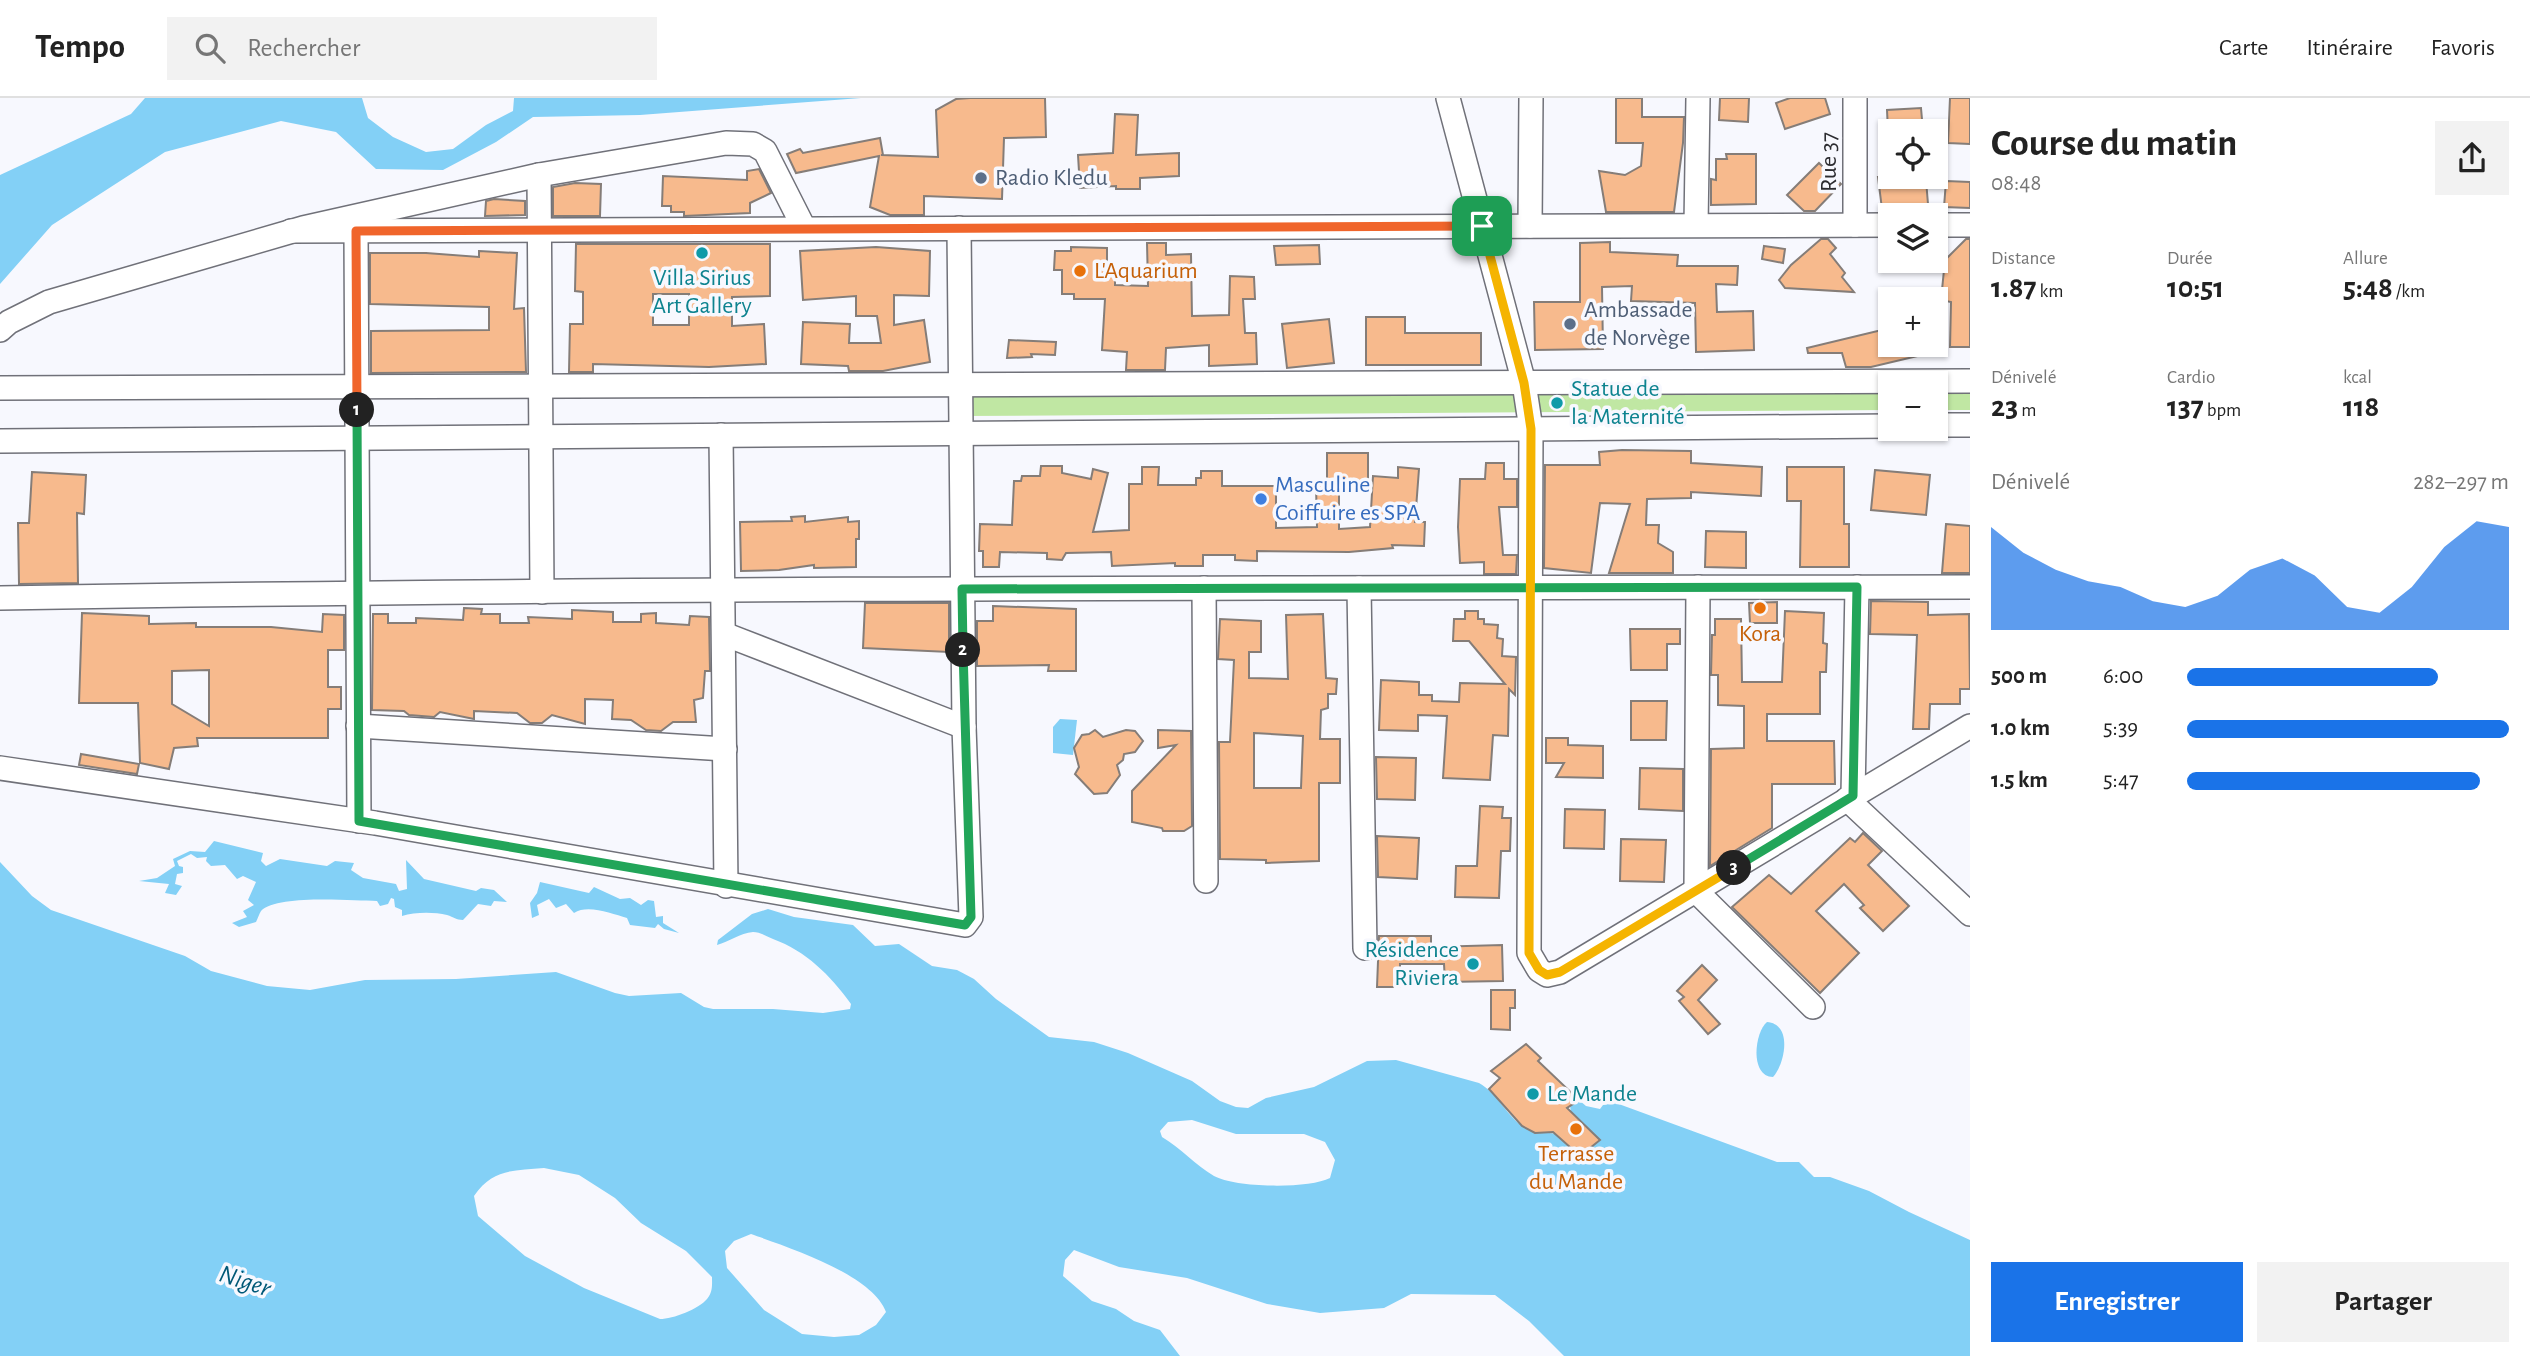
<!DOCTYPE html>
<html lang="fr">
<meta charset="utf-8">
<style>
body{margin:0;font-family:"Alegreya Sans",sans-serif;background:#f2f2f2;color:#222;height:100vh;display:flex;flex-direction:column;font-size:26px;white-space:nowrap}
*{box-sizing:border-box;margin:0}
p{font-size:23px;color:#767676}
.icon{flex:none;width:38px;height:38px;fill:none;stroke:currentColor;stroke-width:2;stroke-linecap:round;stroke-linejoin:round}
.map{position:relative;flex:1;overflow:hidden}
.details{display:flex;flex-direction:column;background:#fff;width:560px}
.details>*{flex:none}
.tools{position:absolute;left:1878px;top:21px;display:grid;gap:14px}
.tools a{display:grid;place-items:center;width:70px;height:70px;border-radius:0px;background:#fff;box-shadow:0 2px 5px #0004;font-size:35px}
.pin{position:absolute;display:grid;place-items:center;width:60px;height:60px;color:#fff;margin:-30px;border-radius:14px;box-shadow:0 4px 10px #0006}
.km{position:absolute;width:35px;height:35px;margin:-18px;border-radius:50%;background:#222;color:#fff;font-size:19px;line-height:35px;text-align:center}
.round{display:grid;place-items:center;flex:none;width:74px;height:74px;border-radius:0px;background:#f2f2f2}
.headline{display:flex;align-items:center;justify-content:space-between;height:119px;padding:0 21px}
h1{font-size:38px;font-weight:700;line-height:52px}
.metrics{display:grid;grid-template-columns:repeat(3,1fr);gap:10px;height:119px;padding:7px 21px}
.metrics div{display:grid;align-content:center}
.metrics b{font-size:30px;font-weight:700}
.metrics small{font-size:19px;font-weight:400}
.metrics p{font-size:19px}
.chart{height:196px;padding:14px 21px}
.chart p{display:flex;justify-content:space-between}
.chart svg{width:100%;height:126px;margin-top:7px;fill:#1a73e8;opacity:.7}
.cta{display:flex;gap:14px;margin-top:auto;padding:14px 21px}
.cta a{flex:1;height:80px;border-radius:0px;background:#1a73e8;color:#fff;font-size:28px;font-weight:700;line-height:80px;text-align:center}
.cta a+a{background:#f2f2f2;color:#222}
ul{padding:0 21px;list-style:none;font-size:23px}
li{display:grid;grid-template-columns:112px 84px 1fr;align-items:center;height:52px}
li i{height:18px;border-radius:9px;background:#1a73e8}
header{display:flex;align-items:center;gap:42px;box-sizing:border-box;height:98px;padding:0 35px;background:#fff;border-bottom:2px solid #e0e0e0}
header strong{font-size:33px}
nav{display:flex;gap:38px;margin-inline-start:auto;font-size:24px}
.search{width:490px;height:63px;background:#f2f2f2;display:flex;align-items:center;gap:18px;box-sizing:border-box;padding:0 24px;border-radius:0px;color:#767676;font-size:26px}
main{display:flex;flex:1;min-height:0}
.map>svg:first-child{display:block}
</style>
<header>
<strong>Tempo</strong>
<div class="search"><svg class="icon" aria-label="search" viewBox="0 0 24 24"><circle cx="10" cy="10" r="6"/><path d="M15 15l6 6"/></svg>Rechercher</div>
<nav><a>Carte</a><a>Itinéraire</a><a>Favoris</a></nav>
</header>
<main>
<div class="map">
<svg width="1970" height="1258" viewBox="0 0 1970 1258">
<rect width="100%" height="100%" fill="#f7f8fe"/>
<g fill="#c0e7a3">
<polygon points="1890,293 1890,312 962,318 961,294"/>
<rect x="1936" y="293" width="34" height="19"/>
</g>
<g fill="#83d0f6" fill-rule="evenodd">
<polygon points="145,0 362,0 368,20 393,39 426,54 453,51 486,27 513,13 514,0 861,0 640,17 533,19 496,44 443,72 376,71 336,34 281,23 165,54 52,127 0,186 0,77 131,16"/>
<polygon points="1060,621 1077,622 1073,657 1053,655 1053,629"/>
<path d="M 214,743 L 263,755 L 261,763 L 266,768 L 280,761 L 327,768 L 335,763 L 354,765 L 351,772 L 363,780 L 396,786 L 399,793 L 407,791 L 406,762 L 424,781 L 476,793 L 481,790 L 494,792 L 507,804 L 494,803 L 491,808 L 478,806 L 463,822 C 456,822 454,819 447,817 C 434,814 415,814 402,818 L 402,812 L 395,809 L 394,801 L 391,800 L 388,806 L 380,808 L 377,803 C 354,803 277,796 261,813 C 259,816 258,820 256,824 L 239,829 L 232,825 L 247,819 L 243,813 L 254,807 L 248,802 L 256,784 L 243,778 L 237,781 L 225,767 L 211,768 L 206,763 L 207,759 L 197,760 L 191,756 L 177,763 L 179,768 L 183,769 L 183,775 L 177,776 L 175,786 L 182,788 L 176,797 L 165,795 L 169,786 L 139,783 L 157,780 L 175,768 L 173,761 L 190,753 L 205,754 Z"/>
<path d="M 0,764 L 32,798 L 51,812 L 185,858 L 211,873 L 267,888 L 310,892 L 365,882 L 456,881 L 556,874 L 615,895 L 629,898 L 681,895 L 704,909 L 713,911 L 773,911 L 823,915 L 850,911 L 851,906 C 830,877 806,853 773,841 C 766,838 760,834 753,834 C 740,835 729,844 717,847 L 718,842 L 752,816 L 768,811 L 794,819 L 853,827 L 875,848 L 899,846 L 932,868 L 957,872 L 974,881 L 996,901 L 1049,939 L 1094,944 L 1128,955 L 1192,983 L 1220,1003 L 1236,1009 L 1248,1010 L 1266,1000 L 1314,989 L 1367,963 L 1396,962 L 1479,985 C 1497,995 1505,1015 1521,1027 C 1534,1037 1578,1037 1596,1039 L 1571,1014 L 1570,1008 L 1579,1002 L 1586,1008 L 1600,1011 L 1603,1007 L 1616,1005 L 1777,1064 L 1799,1064 L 1814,1079 L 1830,1079 L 1869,1093 L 1909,1114 L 1970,1142 L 1970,1258 L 1564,1258 L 1529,1223 L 1495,1197 L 1411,1196 L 1384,1210 L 1320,1215 L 1267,1206 L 1187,1180 L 1119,1169 L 1074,1152 L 1065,1162 L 1063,1178 L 1092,1203 L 1116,1211 L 1134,1223 L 1160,1232 L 1180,1258 L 0,1258 ZM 1192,1022 L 1236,1036 L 1304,1036 L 1325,1044 L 1335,1062 L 1330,1080 C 1309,1091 1236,1090 1214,1078 C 1195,1067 1181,1050 1162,1039 L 1160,1033 L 1168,1024 ZM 544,1070 L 579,1077 L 615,1100 L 641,1125 L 686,1153 L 712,1179 C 712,1187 713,1194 707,1201 C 699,1211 673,1221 660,1221 L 584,1190 L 525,1158 L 478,1118 L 474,1098 C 493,1070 514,1073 544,1070 ZM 751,1136 C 787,1149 872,1176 886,1214 L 876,1227 L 859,1237 L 834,1239 L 802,1236 L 764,1212 L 727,1170 L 725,1153 L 734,1143 Z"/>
<path d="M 540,784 L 589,795 L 594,789 L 620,801 L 630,800 L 641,807 L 648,802 L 654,803 L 656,819 L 663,818 L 663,825 L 679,835 L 664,831 L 658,826 L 655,830 L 630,827 L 627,820 C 612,816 588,806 574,815 L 566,806 L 556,810 L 549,801 L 537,807 L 539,817 L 532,820 L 530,805 L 537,795 Z"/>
<path d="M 1767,924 C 1793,926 1785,966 1773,979 C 1750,979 1754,935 1767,924 Z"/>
</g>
<g fill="#f7ba8d" stroke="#857d78" stroke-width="2" fill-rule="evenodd">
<polygon points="970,0 1045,0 1046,39 1004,40 1002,101 924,98 924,117 890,117 870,109 879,58 796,75 787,56 800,51 803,55 880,40 883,57 881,57 938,59 936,12 956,1"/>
<polygon points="1616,0 1642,0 1642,19 1684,19 1683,45 1674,114 1606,114 1599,73 1625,77 1641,68 1643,45 1616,45"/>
<polygon points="1720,0 1749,0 1748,24 1719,22"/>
<polygon points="1790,0 1825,0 1830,16 1785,31 1776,5"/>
<polygon points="1950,0 1970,0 1970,46 1948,45"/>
<polygon points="1921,10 1923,33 1888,33 1887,12"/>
<polygon points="1115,16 1138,17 1136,57 1179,55 1179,78 1140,80 1140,91 1116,91 1116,88 1080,90 1078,57 1113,55"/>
<polygon points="1726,56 1756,56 1756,106 1711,107 1711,81 1716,82 1716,61 1727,61"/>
<polygon points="1819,65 1841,86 1815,113 1804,113 1787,97"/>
<polygon points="759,71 771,95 750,105 750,115 684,118 684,114 671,114 671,108 662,108 663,78 747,82 747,73"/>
<polygon points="1878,79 1922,79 1926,82 1928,106 1882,111"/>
<polygon points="1946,83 1970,84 1970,110 1944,109"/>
<polygon points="575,85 601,86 600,118 553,118 553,89"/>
<polygon points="494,101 525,103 525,117 485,118 486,103"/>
<polygon points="1821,141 1828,141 1836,150 1830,156 1845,175 1842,179 1854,194 1785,190 1779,182 1791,167"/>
<polygon points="1966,141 1970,141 1970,249 1950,249 1951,204 1941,202 1945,162"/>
<polygon points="1610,144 1610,154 1678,157 1677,168 1738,168 1737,187 1716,186 1717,214 1753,213 1754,252 1696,254 1695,205 1631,203 1632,188 1602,189 1603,251 1535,252 1534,204 1580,204 1580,145"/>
<polygon points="1147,145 1166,145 1166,157 1191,156 1192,218 1229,217 1230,178 1254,179 1255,201 1243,201 1245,235 1256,235 1257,266 1209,268 1209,247 1166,250 1165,272 1126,272 1127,254 1102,252 1105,201 1074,201 1074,196 1062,196 1062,172 1054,172 1055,153 1071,153 1071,149 1107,150 1107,171 1115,171 1115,187 1148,188"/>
<path d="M 576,146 L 770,146 L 770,198 L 732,199 L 732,228 L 764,226 L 766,266 L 709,269 L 593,266 L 593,274 L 569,274 L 570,226 L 583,226 L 583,194 L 575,193 ZM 653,196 L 689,196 L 689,227 L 653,227 Z"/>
<polygon points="1319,147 1320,166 1276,167 1274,148"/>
<polygon points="1764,148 1785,151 1783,165 1762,161"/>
<polygon points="876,149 930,153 929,198 894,197 894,227 924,222 930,264 883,273 849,273 848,268 801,266 803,224 850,226 849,245 881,245 877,218 856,218 856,198 803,202 800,153"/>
<polygon points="479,153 517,155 514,211 524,210 526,274 371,275 371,233 489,232 489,209 370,206 370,155 426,155 479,159"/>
<polygon points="1366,219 1405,219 1405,235 1481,235 1481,267 1366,267"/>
<polygon points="1329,221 1334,265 1287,270 1282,226"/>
<polygon points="1890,230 1890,247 1942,247 1943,252 1871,269 1846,269 1842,255 1808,255 1807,250"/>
<polygon points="1009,242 1056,244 1055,257 1031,256 1032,259 1007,260"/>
<polygon points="1622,352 1691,353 1691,365 1762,369 1761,398 1691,394 1691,400 1647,401 1646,427 1659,427 1658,445 1673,454 1673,475 1609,475 1630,406 1600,405 1591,475 1544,470 1545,367 1600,367 1599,354"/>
<rect x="1327" y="355" width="41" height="28"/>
<polygon points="1486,365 1504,365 1504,381 1517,381 1517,409 1499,409 1503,457 1517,457 1516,476 1484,476 1484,464 1460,465 1458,429 1460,381 1485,381"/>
<polygon points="1041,368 1062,368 1062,375 1091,381 1093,371 1108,375 1093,434 1129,432 1129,386 1142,386 1142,369 1159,369 1158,387 1196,387 1196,380 1201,380 1201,373 1222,373 1222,388 1276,388 1276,430 1317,429 1316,387 1339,387 1339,431 1370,429 1373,378 1398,380 1398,369 1419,371 1415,424 1425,424 1424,448 1392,447 1393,450 1349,454 1257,453 1257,463 1235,462 1235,457 1203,457 1203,468 1175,468 1175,465 1112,468 1111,454 1066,455 1062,462 1047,461 1047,455 1000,454 999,469 983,469 983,453 979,453 980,426 1012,427 1014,383 1021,383 1022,378 1040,378"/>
<polygon points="1787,369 1844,369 1844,426 1849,426 1849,469 1800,469 1801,403 1787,403"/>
<polygon points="1875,372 1930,377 1926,417 1871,412"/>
<polygon points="32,374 86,377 84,416 77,415 78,485 19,486 18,425 29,425"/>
<polygon points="805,418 805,424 848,419 848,424 859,423 859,441 856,441 856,469 814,470 814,467 779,472 741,473 740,424 792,423 791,419"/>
<polygon points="1946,426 1970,428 1970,475 1942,475"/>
<polygon points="1706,433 1746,434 1746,470 1705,469"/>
<polygon points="1871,503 1928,504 1928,517 1969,516 1970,591 1960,591 1960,606 1930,606 1929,631 1913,631 1917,537 1870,536"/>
<polygon points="1777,504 1777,525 1750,525 1749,505"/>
<polygon points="865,505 949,505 949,554 863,550"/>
<polygon points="993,508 1076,511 1076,573 1048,573 1049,567 977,568 977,523 993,523"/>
<polygon points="464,510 482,511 481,516 500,516 500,525 529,525 528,519 572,521 572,512 613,514 613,524 641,524 641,516 656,515 656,525 689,527 690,518 709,519 710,573 705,573 703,600 694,602 696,624 673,624 661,633 646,632 631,622 612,621 613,602 585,601 585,626 552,617 542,625 530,625 517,615 474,613 474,621 440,614 434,619 409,617 404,613 372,612 373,516 388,516 388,525 416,525 416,520 463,522"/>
<polygon points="1465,513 1478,513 1478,521 1484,521 1484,526 1498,527 1497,540 1503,541 1502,558 1516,559 1515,597 1509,591 1508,638 1493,637 1490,682 1443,680 1447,618 1418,617 1418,633 1379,632 1381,582 1419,584 1419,597 1432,597 1432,603 1459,604 1460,585 1505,586 1469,543 1453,543 1454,521 1465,521"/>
<polygon points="1785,513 1824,515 1823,545 1827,546 1826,574 1820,574 1820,616 1767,616 1767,643 1834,643 1835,686 1772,686 1772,730 1710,768 1711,651 1744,650 1744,608 1718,607 1718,577 1711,577 1712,537 1715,537 1715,521 1741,521 1742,584 1782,584"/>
<path d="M 82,515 L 149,518 L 149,526 L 196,525 L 196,529 L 271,529 L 322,534 L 323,516 L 344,517 L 344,552 L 328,552 L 328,589 L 341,589 L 341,611 L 328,611 L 328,640 L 197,640 L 198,648 L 174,650 L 169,671 L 140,665 L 138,605 L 79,605 ZM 209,572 L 209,628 L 172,606 L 172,573 Z"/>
<path d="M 1323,516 L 1326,580 L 1337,581 L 1336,596 L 1328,596 L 1328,610 L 1321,612 L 1320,641 L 1340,641 L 1340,685 L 1319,685 L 1319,763 L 1266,765 L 1266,762 L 1220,761 L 1219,644 L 1230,644 L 1234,562 L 1218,561 L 1220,521 L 1261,523 L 1261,554 L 1249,554 L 1249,580 L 1288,581 L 1286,517 ZM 1254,635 L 1303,638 L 1301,690 L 1254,690 Z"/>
<polygon points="1630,531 1680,531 1680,546 1667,546 1667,572 1631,572"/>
<polygon points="1631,603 1667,603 1666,642 1631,642"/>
<polygon points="1095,632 1103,639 1126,632 1135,633 1143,643 1135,654 1124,656 1123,662 1117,667 1120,677 1107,695 1094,696 1075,676 1079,669 1074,650 1082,637 1089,636"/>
<polygon points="1158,632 1191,633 1192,728 1184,733 1163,733 1162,730 1132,724 1132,693 1176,647 1158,650"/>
<polygon points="1546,640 1568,640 1568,647 1603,648 1603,680 1556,679 1564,665 1546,665"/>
<polygon points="81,656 139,666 137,676 79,667"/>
<polygon points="1376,659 1416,660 1415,702 1377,701"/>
<polygon points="1640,670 1683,671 1683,713 1639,711"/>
<polygon points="1480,708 1503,709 1502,720 1511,720 1510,753 1501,753 1499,800 1455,799 1456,768 1477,768"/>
<polygon points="1565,711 1605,712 1604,751 1564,750"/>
<polygon points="1863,735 1882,753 1868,767 1909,808 1883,833 1860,810 1864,807 1844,786 1816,813 1859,855 1820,895 1732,809 1769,777 1791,796 1850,740 1855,744"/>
<polygon points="1377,738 1419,740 1417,781 1378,779"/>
<polygon points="1621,741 1666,742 1664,784 1620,783"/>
<polygon points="1379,838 1431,838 1431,849 1502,847 1503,883 1445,884 1444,866 1400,866 1400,889 1377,889"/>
<polygon points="1702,867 1717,882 1698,902 1720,926 1708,936 1679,903 1684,899 1677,893"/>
<polygon points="1491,892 1515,892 1515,910 1510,910 1510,932 1491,931"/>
<polygon points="1526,946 1541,960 1538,963 1579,1002 1567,1010 1600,1042 1580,1058 1553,1034 1535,1035 1522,1028 1489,991 1500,980 1491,973"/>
</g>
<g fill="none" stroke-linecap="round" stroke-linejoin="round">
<g stroke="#707179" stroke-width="26">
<g id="minor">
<polyline points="1448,0 1524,285 1531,331 1529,855 1539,872 1547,877 1560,874 1970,628"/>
<polyline points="1855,0 1855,127"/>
<polyline points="539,77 542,494"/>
<polyline points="1696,127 1698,0"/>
<polyline points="1936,127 1970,127"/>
<polyline points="1530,128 1531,0"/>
<polyline points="291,133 1890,127"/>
<polyline points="356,133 359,723"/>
<polyline points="0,232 9,224 49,204 303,130 539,77 726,45 753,46 765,53 804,130"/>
<polyline points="0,290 1970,283"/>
<polyline points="1936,327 1970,327"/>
<polyline points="721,337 726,788"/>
<polyline points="0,343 1890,328"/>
<polyline points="1698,489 1696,793 1813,909"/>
<polyline points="1204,490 1206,783"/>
<polyline points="1359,490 1365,850"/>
<path d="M 0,500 C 657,489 1313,490 1970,489"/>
<polyline points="724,536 964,629"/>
<polyline points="358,628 725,651"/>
<polyline points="0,670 375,725 965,827 971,819 964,629 959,130"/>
<polyline points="1853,697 1857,489"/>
<polyline points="1847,701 1970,816"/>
</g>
</g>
<use href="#minor" stroke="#fff" stroke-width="23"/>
</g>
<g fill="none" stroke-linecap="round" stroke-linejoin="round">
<g stroke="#fff" stroke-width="14">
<polyline id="split-1" points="357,312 356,133 1482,128"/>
</g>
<g stroke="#fff" stroke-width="14">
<polyline id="split-2" points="357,312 359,723 965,827 971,819 963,552"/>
</g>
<g stroke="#fff" stroke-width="14">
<polyline id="split-3" points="963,552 962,491 1857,489 1853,698 1734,770"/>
</g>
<g stroke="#fff" stroke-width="14">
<polyline id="split-4" points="1482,128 1524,285 1531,331 1529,855 1539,872 1547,877 1560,874 1734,770"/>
</g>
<use href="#split-1" stroke="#f0652b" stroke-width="9"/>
<use href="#split-2" stroke="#22a559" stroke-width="9"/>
<use href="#split-3" stroke="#22a559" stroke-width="9"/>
<use href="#split-4" stroke="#f5b400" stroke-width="9"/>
</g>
<g fill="#5c6f8a" stroke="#f7f8fe" stroke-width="2.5">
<circle cx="981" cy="80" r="7"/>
<circle cx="1570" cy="226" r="7"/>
</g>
<g fill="#0f9aa8" stroke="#f7f8fe" stroke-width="2.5">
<circle cx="702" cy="155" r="7"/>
<circle cx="1557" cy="305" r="7"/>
<circle cx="1473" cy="866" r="7"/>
<circle cx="1533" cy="996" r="7"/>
</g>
<g fill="#e8710a" stroke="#f7f8fe" stroke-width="2.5">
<circle cx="1080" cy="173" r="7"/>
<circle cx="1760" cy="510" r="7"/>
<circle cx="1576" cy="1031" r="7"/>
</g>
<circle fill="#3f7fe0" stroke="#f7f8fe" stroke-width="2.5" cx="1261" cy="401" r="7"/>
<g text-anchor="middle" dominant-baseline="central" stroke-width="7" stroke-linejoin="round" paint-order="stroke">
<g font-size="24" fill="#2c2c30" stroke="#f7f8fe">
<text transform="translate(1829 64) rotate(-90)">Rue 37</text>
</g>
<g font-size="24" fill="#4e5e75" stroke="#f7f8fe" text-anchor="start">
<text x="995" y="80">Radio Kledu</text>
<text x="1584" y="212">Ambassade<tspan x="1584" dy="28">de Norvège</tspan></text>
</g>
<g font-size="24" fill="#c56008" stroke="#f7f8fe">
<text x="1094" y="173" text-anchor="start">L'Aquarium</text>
<text x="1760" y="536">Kora</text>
<text x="1576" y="1056">Terrasse<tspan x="1576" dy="28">du Mande</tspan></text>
</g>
<g font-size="24" fill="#0d838f" stroke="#f7f8fe" text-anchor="start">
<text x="702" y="180" text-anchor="middle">Villa Sirius<tspan x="702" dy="28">Art Gallery</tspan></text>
<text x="1571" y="291">Statue de<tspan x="1571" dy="28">la Maternité</tspan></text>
<text x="1459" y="852" text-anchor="end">Résidence<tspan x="1459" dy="28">Riviera</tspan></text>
<text x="1547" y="996">Le Mande</text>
</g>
<g font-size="24" fill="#366cbe" stroke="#f7f8fe" text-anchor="start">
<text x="1275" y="387">Masculine<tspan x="1275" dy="28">Coiffuire es SPA</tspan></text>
</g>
<g font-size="26" font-style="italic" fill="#005877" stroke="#f7f8fe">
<text transform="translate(245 1183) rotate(18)">Niger</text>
</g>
</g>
</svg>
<div class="tools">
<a><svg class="icon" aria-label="locate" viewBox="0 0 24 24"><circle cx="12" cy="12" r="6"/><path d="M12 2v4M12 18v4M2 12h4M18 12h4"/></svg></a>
<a><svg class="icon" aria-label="layers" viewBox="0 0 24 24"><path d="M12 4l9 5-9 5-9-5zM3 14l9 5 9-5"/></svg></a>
<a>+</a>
<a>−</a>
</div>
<div class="pin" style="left:1482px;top:128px;background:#1e9e55"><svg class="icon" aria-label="arrive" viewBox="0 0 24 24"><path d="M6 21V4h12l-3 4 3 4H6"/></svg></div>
<b class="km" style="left:357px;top:312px">1</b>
<b class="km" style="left:963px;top:552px">2</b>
<b class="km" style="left:1734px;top:770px">3</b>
</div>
<section class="details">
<div class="headline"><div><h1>Course du matin</h1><p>08:48</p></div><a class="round"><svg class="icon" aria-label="share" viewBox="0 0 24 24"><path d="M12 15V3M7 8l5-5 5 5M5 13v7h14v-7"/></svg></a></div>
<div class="metrics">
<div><p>Distance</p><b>1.87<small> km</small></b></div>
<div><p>Durée</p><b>10:51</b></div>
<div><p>Allure</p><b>5:48<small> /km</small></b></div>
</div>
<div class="metrics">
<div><p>Dénivelé</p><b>23<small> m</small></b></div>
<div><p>Cardio</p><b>137<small> bpm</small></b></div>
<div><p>kcal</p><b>118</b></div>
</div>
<div class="chart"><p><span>Dénivelé</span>282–297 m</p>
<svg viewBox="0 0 160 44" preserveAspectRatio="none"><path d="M0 44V8L10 17L20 23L30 27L40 29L50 34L60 36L70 32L80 23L90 19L100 25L110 36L120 38L130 29L140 15L150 6L160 8V44z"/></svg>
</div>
<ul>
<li><b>500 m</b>6:00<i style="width:78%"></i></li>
<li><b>1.0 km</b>5:39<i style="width:100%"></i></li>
<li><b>1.5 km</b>5:47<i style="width:91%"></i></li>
</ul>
<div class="cta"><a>Enregistrer</a><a>Partager</a></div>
</section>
</main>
